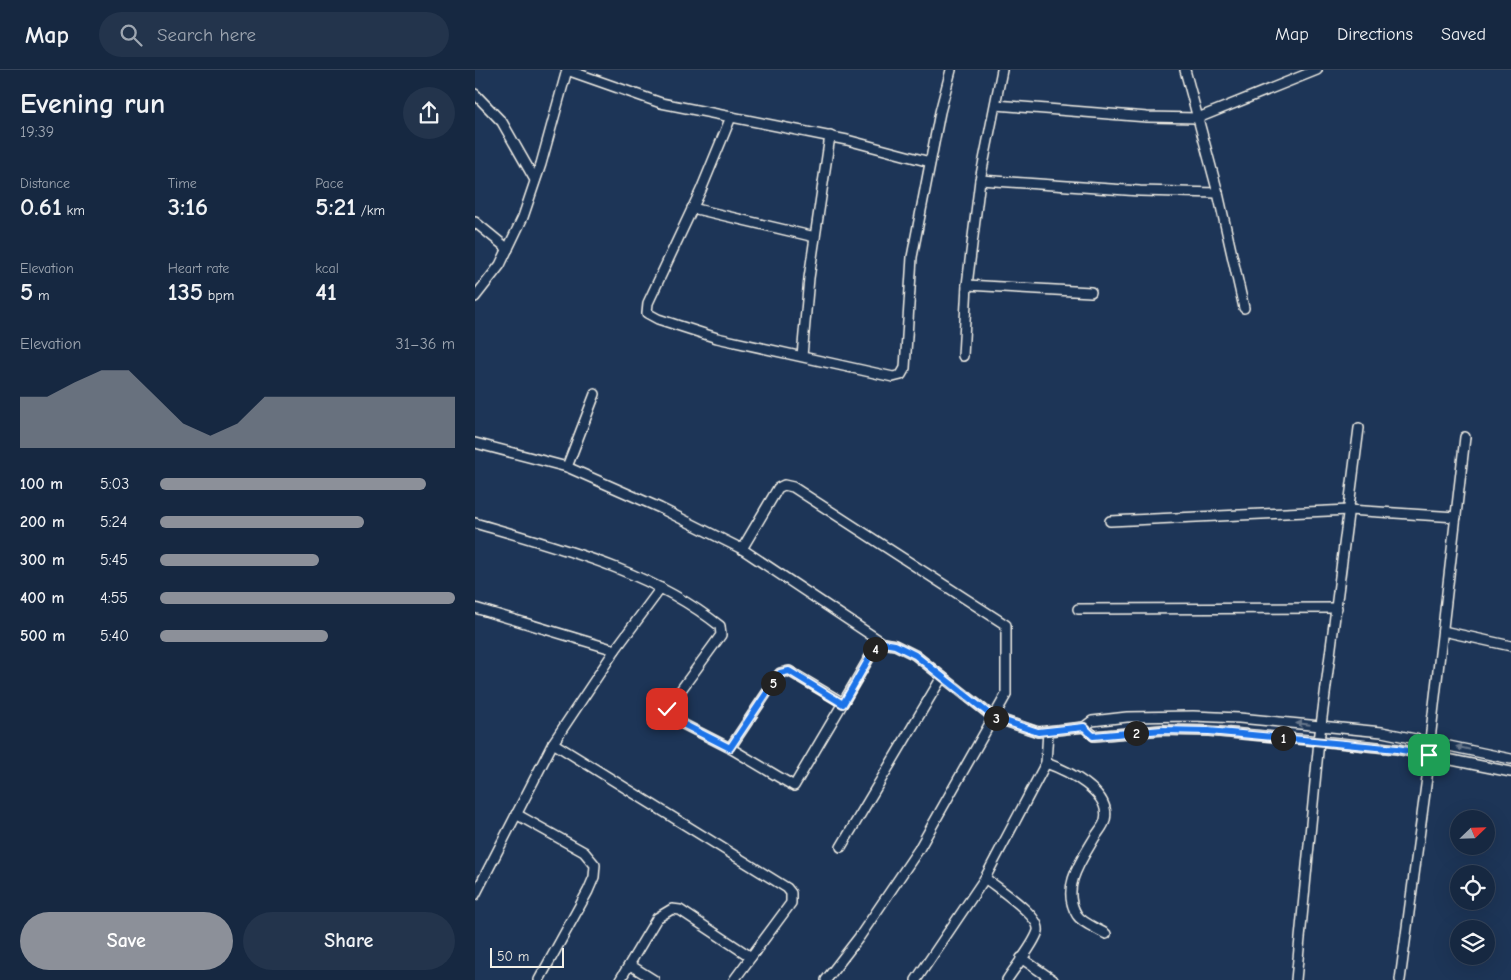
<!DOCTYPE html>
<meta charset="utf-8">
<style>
body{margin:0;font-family:"Comic Neue",sans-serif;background:#23344c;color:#f1f3f6;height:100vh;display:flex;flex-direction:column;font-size:19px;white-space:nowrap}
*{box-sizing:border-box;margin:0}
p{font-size:16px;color:#9ea6b1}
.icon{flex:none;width:28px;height:28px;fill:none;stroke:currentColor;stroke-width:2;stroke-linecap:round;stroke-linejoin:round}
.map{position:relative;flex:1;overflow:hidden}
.details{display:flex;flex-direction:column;background:#162841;width:475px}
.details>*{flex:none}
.needle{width:32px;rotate:67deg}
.fabs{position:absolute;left:975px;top:740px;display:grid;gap:10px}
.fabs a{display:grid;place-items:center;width:45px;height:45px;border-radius:50%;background:#162841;box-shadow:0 5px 20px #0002,0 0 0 1px #35445a;font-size:25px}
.scale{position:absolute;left:15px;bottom:12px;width:74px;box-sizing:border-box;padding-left:5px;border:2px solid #f4f1e8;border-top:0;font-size:14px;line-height:18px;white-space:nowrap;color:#f4f1e8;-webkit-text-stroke:4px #1d3557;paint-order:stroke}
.pin{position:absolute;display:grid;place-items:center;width:42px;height:42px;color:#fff;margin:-21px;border-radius:10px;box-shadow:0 2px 8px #0006}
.km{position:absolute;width:25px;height:25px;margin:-12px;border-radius:50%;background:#222;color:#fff;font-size:14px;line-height:25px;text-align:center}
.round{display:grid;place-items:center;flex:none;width:52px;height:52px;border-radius:26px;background:#23344c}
.overview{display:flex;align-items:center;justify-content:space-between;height:85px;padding:0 20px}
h1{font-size:28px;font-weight:600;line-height:38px}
.stats{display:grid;grid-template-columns:repeat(3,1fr);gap:8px;height:85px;padding:5px 20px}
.stats div{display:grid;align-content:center}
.stats b{font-size:25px;font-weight:600}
.stats small{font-size:14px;font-weight:400}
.stats p{font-size:14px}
.chart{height:140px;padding:10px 20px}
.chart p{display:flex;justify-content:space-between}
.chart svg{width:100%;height:90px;margin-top:5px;fill:#8c9099;opacity:.7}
.action{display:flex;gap:10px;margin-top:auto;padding:10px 20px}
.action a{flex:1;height:58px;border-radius:30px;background:#8c9099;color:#fff;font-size:20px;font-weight:600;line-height:58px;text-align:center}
.action a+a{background:#23344c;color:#f1f3f6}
ul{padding:0 20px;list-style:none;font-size:16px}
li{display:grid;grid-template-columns:80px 60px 1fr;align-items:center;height:38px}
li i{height:12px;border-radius:6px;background:#8c9099}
header{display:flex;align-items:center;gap:30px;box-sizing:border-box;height:70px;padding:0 25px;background:#162841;border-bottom:1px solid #35445a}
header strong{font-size:24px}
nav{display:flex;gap:28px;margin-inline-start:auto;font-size:18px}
.search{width:350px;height:45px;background:#23344c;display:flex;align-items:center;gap:12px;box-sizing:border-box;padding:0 18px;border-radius:28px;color:#9ea6b1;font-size:19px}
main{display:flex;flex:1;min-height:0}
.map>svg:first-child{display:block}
</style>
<header>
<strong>Map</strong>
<div class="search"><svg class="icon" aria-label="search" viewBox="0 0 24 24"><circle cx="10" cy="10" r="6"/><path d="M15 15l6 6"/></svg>Search here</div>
<nav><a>Map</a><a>Directions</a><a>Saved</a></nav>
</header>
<main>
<section class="details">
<div class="overview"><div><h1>Evening run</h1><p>19:39</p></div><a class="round"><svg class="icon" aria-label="share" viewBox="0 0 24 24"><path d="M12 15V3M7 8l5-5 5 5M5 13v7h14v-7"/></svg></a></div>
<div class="stats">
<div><p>Distance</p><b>0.61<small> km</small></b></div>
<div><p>Time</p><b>3:16</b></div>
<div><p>Pace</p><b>5:21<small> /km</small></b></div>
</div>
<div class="stats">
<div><p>Elevation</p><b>5<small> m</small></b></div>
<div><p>Heart rate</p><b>135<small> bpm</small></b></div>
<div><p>kcal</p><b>41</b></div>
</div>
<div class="chart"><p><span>Elevation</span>31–36 m</p>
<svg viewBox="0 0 160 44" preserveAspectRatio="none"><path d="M0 44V19L10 19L20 12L30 6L40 6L50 19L60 32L70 38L80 32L90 19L100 19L110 19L120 19L130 19L140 19L150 19L160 19V44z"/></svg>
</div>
<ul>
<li><b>100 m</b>5:03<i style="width:90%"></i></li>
<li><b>200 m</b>5:24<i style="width:69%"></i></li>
<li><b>300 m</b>5:45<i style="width:54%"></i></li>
<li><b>400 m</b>4:55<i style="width:100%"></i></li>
<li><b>500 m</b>5:40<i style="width:57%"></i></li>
</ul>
<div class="action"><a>Save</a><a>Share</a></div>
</section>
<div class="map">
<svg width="1036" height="910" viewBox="0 0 1036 910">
<rect width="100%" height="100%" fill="#1d3557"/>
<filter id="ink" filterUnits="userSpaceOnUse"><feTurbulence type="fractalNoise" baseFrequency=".02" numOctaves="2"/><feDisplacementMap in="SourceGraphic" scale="10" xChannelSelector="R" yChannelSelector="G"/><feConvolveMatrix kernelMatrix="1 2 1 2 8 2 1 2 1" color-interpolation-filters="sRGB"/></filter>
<g filter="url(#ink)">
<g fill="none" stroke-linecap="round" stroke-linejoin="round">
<g stroke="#f4f1e8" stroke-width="12">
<g id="minor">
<polyline points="92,0 186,33 372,70 455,92"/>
<polyline points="710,0 743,123 769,238"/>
<polyline points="0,24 27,52 60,110"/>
<polyline points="521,35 672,47 723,48 842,0"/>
<polyline points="256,47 226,120 173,233 172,243 183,249 242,268 418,307 426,305 430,298 437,187 465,42 476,0"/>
<polyline points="505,110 665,121 743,123"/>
<polyline points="217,138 340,167"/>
<polyline points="0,152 33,179"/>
<polyline points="492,215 616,222"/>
<polyline points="0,227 25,195 48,147 66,94 92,0"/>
<polyline points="327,286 334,208 355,66"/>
<polyline points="488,286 492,215 505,110 527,0"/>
<polyline points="0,373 92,397 185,438 267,479 408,573"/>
<polyline points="92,397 120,324"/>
<polyline points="635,451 874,440 981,447"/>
<path d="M 0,453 C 85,478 175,500 245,556 L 246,565 L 192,639 L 194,647 L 255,678 L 319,716 L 368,633"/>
<polyline points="267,479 303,418 309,415 318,417 531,555 531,625 444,779 385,866 351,910"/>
<polyline points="0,538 140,580"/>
<polyline points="603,539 862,538"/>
<polyline points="968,561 1036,576"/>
<polyline points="609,657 619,666 687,660 734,661 844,671 922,679 1036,702"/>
<polyline points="955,670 990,367"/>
<polyline points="78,673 312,818 316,823 316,833 259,910"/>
<polyline points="255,678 305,603 314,601 368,633 400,578 408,573 420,575 440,585 518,647 563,662 609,657 617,651 652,647 718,646 764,648 907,662 1036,689"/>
<path d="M 571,693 C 591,700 637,722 630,750 C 629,756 623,762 620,767 C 607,789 585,818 602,845 C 607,853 623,859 631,864"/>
<polyline points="41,744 109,782 120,795 119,807 113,821 64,910"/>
<polyline points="366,777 467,607"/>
<path d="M 510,808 C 522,818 566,846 563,861 C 559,875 540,897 532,910"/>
<polyline points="0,825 78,673 140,580 186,518"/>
<polyline points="546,888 578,910"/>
<polyline points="155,895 179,910"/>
<polyline points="145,910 182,848 197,839 205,840 276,887"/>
<polyline points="441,910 510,808 571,693 573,661"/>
<polyline points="821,910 844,671 884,358"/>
<polyline points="925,910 955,685"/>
</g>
</g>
<use href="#minor" stroke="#1d3557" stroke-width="9"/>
</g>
<defs><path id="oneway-solid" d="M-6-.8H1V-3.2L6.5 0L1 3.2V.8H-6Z" transform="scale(1.25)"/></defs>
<g fill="#68778a">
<use href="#oneway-solid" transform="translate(828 654) rotate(-174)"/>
<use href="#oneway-solid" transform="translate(988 678) rotate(-167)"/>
</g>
</g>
<g fill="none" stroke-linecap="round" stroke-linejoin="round" filter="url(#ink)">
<g stroke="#fff" stroke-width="10">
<polyline id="route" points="192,639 194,647 255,678 305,603 314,601 368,634 400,578 408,573 420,575 440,585 518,647 563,662 609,657 618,666 687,660 734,661 922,679 954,685"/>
</g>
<use href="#route" stroke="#1a73e8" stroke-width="6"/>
</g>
</svg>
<div class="fabs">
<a><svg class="needle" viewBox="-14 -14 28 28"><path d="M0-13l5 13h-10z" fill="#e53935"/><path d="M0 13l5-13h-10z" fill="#9ea6b1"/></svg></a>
<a><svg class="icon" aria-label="locate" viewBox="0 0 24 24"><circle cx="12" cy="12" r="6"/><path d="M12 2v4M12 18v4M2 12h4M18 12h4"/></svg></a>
<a><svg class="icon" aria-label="layers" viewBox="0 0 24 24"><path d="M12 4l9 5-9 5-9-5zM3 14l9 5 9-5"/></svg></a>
</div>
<div class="scale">50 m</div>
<div class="pin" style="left:954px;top:685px;background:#1e9e55"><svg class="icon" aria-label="arrive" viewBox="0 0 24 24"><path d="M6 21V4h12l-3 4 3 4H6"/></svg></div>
<div class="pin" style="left:192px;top:639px;background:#d93025"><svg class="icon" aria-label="check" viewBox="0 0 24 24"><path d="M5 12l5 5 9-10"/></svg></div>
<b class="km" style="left:808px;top:668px">1</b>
<b class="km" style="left:661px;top:663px">2</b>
<b class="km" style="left:521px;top:648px">3</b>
<b class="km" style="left:400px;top:579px">4</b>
<b class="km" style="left:298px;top:613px">5</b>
</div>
</main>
